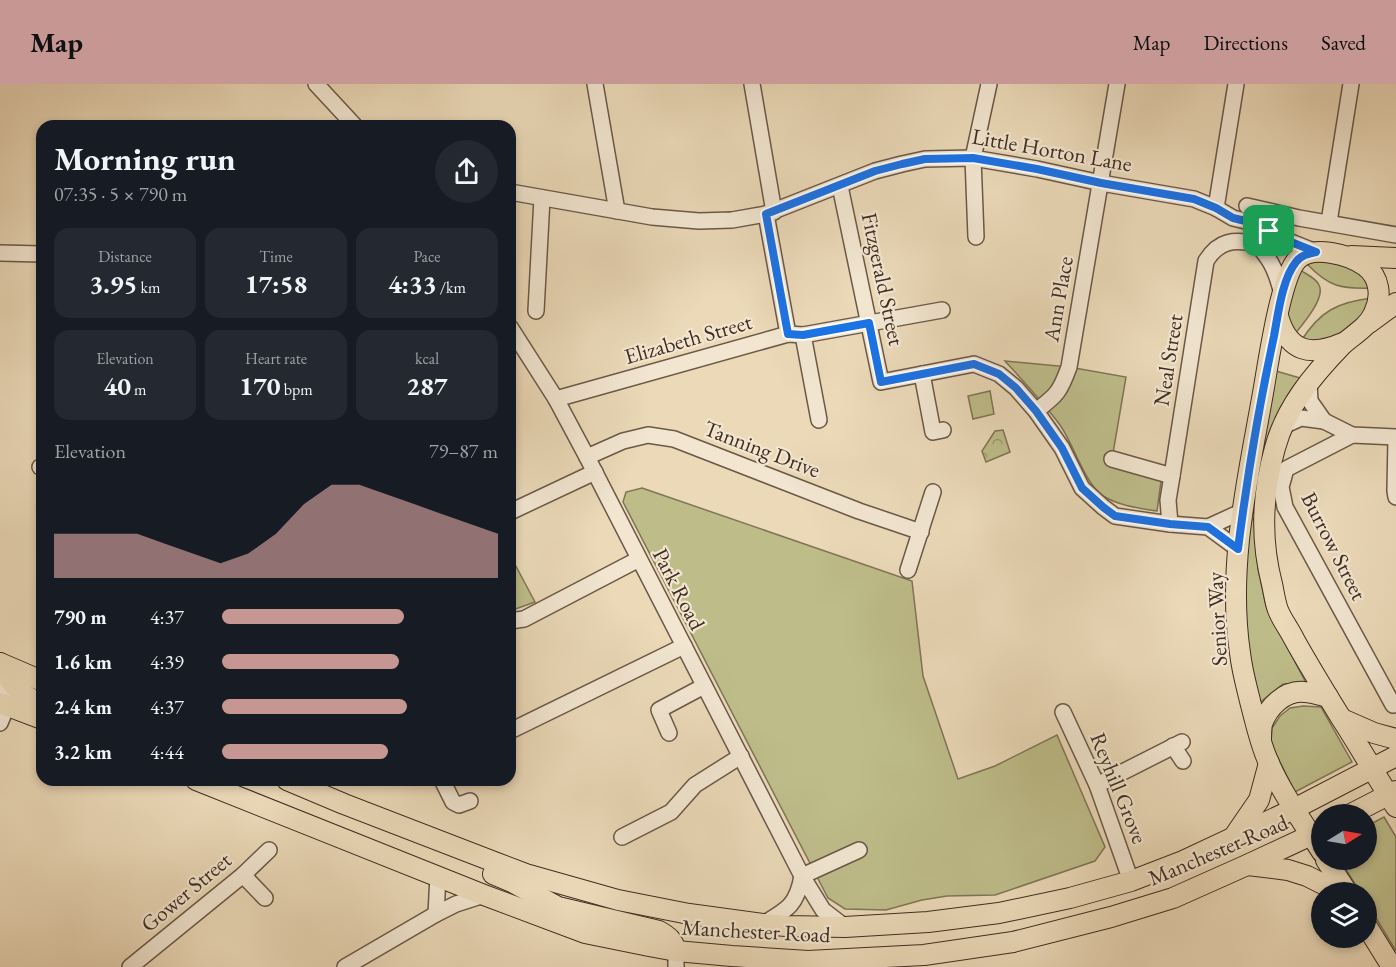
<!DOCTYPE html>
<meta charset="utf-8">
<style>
body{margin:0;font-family:"EB Garamond",serif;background:#242831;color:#f1f3f6;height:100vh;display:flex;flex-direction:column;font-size:22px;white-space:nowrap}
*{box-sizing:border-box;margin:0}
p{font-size:20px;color:#9ea1a6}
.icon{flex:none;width:33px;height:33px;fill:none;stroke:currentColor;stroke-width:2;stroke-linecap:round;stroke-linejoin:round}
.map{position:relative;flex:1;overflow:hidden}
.details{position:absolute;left:36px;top:36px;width:480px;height:666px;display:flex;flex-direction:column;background:#171b24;border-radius:18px;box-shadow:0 3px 9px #0003}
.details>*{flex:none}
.needle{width:39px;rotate:79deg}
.buttons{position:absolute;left:1311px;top:720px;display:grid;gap:12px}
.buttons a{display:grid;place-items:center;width:66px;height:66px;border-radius:50%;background:#171b24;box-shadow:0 3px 9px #0003;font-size:30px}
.pin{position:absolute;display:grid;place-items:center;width:51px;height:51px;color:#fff;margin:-26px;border-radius:12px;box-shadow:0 3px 9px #0006}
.round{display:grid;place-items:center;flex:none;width:63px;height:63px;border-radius:32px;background:#242831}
.overview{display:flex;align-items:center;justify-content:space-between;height:102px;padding:0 18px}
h1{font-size:33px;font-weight:700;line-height:45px}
.metrics{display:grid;grid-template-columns:repeat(3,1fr);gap:9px;height:102px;padding:6px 18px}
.metrics div{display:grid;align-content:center;border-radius:15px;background:#242831;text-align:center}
.metrics b{font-size:26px;font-weight:700}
.metrics small{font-size:16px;font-weight:400}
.metrics p{font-size:16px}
.chart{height:168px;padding:12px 18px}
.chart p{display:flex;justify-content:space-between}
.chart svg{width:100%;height:108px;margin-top:6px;fill:#c59692;opacity:.7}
ul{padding:0 18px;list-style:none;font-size:20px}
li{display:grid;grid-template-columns:96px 72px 1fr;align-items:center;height:45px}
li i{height:15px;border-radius:8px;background:#c59692}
header{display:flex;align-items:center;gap:36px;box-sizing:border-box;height:84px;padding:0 30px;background:#c59692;color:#111}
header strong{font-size:28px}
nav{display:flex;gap:33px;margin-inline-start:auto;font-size:21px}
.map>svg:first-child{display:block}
</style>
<header>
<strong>Map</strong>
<nav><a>Map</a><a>Directions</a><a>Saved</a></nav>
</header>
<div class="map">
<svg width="1396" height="883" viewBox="0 0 1396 883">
<defs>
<pattern id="park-crowns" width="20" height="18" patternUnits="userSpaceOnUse" patternTransform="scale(1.5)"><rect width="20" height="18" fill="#bebd8a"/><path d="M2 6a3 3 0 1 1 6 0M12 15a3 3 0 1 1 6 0" fill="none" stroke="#9c9a70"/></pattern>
</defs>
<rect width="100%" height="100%" fill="#ebd9b8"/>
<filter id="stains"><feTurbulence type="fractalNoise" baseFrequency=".00333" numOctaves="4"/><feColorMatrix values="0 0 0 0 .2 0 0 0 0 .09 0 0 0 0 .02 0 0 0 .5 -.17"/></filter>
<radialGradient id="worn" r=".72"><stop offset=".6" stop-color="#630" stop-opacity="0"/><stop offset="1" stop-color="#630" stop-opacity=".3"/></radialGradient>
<g fill="#bebd8a" stroke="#7f7556" stroke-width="1.5">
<path d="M 1313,177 L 1329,177 L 1359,185 L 1372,204 C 1341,205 1329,203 1307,180 Z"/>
<path d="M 1300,186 C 1306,190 1316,194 1319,201 C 1326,214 1302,241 1294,251 L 1286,231 L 1287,217 Z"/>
<path d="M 1372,214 L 1368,224 L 1359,234 L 1336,252 L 1321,259 L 1301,257 C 1320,227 1338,218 1372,214 Z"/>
<path d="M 1005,277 L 1069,283 L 1126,293 L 1112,375 L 1162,390 L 1157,427 C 1138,424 1120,422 1103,412 C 1085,400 1073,359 1060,341 C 1043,318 1024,298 1005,277 Z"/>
<polygon points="1276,287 1300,294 1266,357 1263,358"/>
<polygon points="990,307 994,330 973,335 968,312"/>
<polygon points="642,404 912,497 923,592 958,695 995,682 1057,651 1105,763 1095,777 995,811 947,812 922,816 886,826 845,825 828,814 623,418 626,408"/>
<polygon points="1254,434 1258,485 1266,522 1306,599 1283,600 1258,620 1245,545 1245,479 1249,439"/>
<polygon points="510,471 535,518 510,527"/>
<polygon points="1303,622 1321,623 1352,678 1295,708 1271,660 1272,644 1280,632 1290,624"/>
<polygon points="1384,733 1396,753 1396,867 1367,819 1366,808 1360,808 1340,776 1366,776 1367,742"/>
</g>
<polygon fill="url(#park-crowns)" stroke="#7f7556" stroke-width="1.5" points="1003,346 1010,368 986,378 982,367 995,347"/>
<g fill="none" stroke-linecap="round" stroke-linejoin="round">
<g stroke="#6b5848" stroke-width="18">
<g id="minor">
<polyline points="316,0 355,42"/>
<polyline points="595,0 617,127"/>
<polyline points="752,0 774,128"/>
<polyline points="840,102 881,298 974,280 999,290 1016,304 1036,327 1062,364 1082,404 1103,423 1115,432 1170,440 1208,443"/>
<polyline points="510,108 652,133 699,137 732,136 766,130 875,87 902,80 925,75 973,74 1037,85 1101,99 1194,115 1216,124 1233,134 1254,139 1281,154 1316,168"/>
<polyline points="1247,122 1299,134 1396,151"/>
<polyline points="1216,124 1236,0"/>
<polyline points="766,130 788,250"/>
<polyline points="1329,138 1351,0"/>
<polyline points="976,153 973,74 989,0"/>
<path d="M 1251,153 C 1270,175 1275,182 1282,210"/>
<polyline points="0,169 42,170"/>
<polyline points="536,227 542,114"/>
<polyline points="510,243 556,315 587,373 802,792 859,766"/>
<polyline points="803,251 819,336"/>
<polyline points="922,290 933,348 943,346"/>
<polyline points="556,315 788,250 803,251 942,226"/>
<path d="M 1036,327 C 1057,311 1060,308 1069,283 L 1117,0"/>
<polyline points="1324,337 1352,351 1396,353"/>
<polyline points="1281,343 1301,334 1324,337 1310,317 1309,299"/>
<polyline points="1352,351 1286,385 1281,403 1285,423 1393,621"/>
<polyline points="1396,354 1395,407 1396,413"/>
<polyline points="587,373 623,357 648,351 674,355 859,427 921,448"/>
<polyline points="1112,375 1172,392"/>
<polyline points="40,383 42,383"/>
<polyline points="510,428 595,388"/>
<path d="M 1170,440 L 1168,416 L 1171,398 L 1206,177 C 1219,156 1234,155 1257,160"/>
<polyline points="1238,465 1208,443 1243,427"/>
<polyline points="908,486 933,408"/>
<polyline points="510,537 524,535 639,475"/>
<polyline points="1063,628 1097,701 1131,797"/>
<polyline points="0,639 7,622 1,584"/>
<polyline points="510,647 684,562"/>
<polyline points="669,649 659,626 704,602"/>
<polyline points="1173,662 1183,677"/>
<polyline points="442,696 453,718 459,721 470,717"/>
<polyline points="1097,701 1182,658"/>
<polyline points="622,753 671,728 695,701 741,672"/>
<polyline points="243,791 265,814"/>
<polyline points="438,792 436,830 456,820 484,811"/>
<path d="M 763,840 C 787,826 797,821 802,792 L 823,826 L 845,843"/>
<polyline points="130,883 243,791 269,766"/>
<polyline points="345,883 436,830"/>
<polyline points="676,883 676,867"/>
</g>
</g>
<g stroke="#402d22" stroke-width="22">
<g id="major">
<polyline points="1351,172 1396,174"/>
<path d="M 1278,232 C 1288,268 1310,273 1343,259"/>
<polyline points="1369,239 1396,219"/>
<path d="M 0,579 C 13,603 16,608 42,620"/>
<polyline points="0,579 42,597"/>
<polyline points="0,619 42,635"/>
<polyline points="1342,635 1374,649 1396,655"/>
<path d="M 1261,655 C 1261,650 1261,645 1262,640 C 1268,623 1285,606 1304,608 C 1312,608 1320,611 1328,613"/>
<polyline points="196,696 484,811 585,849 649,862 676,867 732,872 808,877 924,871 1013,858 1111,833 1173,814 1247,781 1322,746"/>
<polyline points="287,696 344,720 497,779 526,790 618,816 689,830 763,840 786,842 845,843 928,838 999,829 1070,814 1131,797 1183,777 1294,725 1396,672"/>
<polyline points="1351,730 1396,707"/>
<polyline points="1235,751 1259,716 1269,679"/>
<path d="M 1322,768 C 1303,738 1282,710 1268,677 C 1260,659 1256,640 1251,621 C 1247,604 1242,587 1240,569 C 1227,482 1248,394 1263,309 C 1268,281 1280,194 1297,176 C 1312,160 1350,171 1365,182 C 1380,193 1382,213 1374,229 C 1368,243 1353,251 1342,261 C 1313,291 1286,323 1275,364 C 1262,410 1260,454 1272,500 C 1274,509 1275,518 1278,526 C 1282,536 1289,545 1294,555 C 1309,582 1325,608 1341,634 C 1360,663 1377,694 1396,723"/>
<polyline points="1326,776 1347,808"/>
<polyline points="1248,781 1288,786 1307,792 1339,808"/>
<path d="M 493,790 L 512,798 L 558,823 L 659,847 C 668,852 673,856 676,867"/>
<polyline points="1366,841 1392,883"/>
</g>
</g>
<use href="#minor" stroke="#f2e6d1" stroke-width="15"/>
<use href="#major" stroke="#ebd9b8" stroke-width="20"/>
</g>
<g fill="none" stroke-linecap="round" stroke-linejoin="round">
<g stroke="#fff" stroke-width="12">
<path id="route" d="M 973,74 L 1037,85 L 1101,99 L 1194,115 L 1216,124 L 1233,134 L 1254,139 L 1281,154 L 1316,168 C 1308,170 1301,171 1296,178 C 1282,195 1278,231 1274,252 C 1259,322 1247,394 1238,465 L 1208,443 L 1170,440 L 1115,432 L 1103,423 L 1082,404 L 1062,364 L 1036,327 L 1016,304 L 999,290 L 974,280 L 881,298 L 869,239 L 803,251 L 788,250 L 766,130 L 875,87 L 902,80 L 925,75 Z"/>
</g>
<use href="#route" stroke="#1a73e8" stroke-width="8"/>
</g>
<g text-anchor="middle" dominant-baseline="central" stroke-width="4.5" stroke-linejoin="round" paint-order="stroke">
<g font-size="22" fill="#402d22" stroke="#f2e6d1">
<text transform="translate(1052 66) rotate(10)">Little Horton Lane</text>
<text transform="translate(883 195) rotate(78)">Fitzgerald Street</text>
<text transform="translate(1058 215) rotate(-80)">Ann Place</text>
<text transform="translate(688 255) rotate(-16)">Elizabeth Street</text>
<text transform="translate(1168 276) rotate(-81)">Neal Street</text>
<text transform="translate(762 365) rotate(21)">Tanning Drive</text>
<text transform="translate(1334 462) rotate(63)">Burrow Street</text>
<text transform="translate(679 505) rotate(63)">Park Road</text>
<text transform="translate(1217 535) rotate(-93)">Senior Way</text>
<text transform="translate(1119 704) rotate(68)">Reyhill Grove</text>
<text transform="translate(1218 766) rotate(-23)">Manchester Road</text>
<text transform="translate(186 808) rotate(-40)">Gower Street</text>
<text transform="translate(756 847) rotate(3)">Manchester Road</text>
</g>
</g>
<rect width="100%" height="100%" filter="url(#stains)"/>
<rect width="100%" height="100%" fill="url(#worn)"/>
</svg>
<div class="buttons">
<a><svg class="needle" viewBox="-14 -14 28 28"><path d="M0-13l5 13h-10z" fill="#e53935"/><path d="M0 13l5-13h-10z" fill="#9ea1a6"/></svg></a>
<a><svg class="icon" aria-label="layers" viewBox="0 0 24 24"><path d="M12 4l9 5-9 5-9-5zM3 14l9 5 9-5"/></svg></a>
</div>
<div class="pin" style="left:1269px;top:147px;background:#1e9e55"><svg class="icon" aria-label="arrive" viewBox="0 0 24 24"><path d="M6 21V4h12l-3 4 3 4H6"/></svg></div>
<section class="details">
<div class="overview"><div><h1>Morning run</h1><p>07:35 · 5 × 790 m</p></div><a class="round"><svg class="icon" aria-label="share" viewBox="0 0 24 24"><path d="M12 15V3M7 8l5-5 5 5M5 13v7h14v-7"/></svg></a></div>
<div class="metrics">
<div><p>Distance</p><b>3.95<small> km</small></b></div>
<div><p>Time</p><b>17:58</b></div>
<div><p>Pace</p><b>4:33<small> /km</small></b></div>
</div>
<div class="metrics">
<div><p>Elevation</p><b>40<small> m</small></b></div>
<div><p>Heart rate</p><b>170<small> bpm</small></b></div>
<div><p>kcal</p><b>287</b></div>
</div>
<div class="chart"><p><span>Elevation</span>79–87 m</p>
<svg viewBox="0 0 160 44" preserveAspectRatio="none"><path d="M0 44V26L10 26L20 26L30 26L40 30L50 34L60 38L70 34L80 26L90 14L100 6L110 6L120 10L130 14L140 18L150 22L160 26V44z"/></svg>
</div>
<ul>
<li><b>790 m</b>4:37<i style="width:66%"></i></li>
<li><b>1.6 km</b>4:39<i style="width:64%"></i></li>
<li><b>2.4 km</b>4:37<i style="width:67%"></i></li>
<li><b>3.2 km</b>4:44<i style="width:60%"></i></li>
</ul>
</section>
</div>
